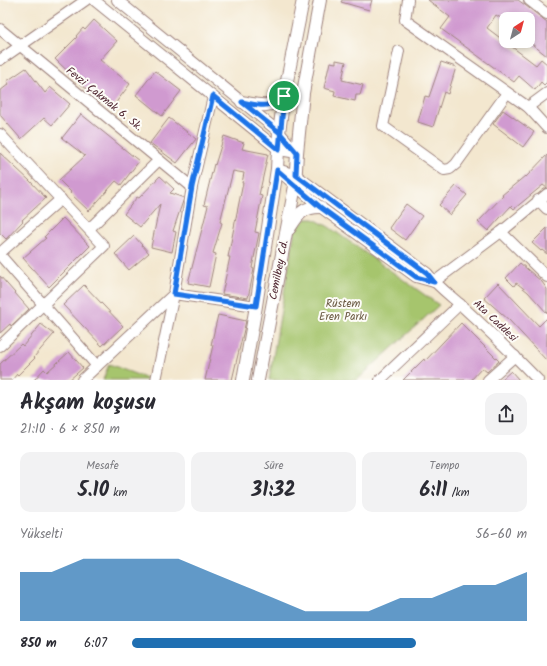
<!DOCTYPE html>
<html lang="tr">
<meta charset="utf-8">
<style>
body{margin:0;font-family:Kalam,sans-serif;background:#f2f2f3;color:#2b2b33;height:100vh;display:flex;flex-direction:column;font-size:15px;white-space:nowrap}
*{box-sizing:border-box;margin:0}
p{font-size:13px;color:#7c7c81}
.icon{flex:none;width:22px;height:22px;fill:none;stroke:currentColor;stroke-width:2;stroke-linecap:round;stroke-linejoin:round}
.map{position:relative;height:380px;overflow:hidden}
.side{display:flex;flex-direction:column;background:#fff;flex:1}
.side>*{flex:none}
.needle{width:26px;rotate:36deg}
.fabs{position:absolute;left:499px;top:12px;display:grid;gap:8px}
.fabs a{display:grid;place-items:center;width:36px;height:36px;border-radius:8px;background:#fff;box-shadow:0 2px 6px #0003;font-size:20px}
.pin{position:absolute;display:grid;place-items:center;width:34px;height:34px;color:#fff;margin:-17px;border:2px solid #fff;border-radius:50%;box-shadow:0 1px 4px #0007}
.round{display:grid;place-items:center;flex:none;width:42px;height:42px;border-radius:12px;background:#f2f2f3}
.overview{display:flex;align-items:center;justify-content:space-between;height:68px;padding:0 20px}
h1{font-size:22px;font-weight:800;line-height:30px}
.metrics{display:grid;grid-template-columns:repeat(3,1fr);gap:6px;height:68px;padding:4px 20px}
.metrics div{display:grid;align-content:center;border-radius:10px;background:#f2f2f3;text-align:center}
.metrics b{font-size:20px;font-weight:800}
.metrics small{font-size:11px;font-weight:400}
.metrics p{font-size:11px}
.chart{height:112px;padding:8px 20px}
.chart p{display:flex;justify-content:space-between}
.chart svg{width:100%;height:72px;margin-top:4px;fill:#1f6fb2;opacity:.7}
ul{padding:0 20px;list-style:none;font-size:13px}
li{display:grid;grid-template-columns:64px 48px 1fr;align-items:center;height:30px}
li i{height:10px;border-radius:5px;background:#1f6fb2}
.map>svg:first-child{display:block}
</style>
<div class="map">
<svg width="547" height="380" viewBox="0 0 547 380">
<rect width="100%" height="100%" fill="#fdfcf7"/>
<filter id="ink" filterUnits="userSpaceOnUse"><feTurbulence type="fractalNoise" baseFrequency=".025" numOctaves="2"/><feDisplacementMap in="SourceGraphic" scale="8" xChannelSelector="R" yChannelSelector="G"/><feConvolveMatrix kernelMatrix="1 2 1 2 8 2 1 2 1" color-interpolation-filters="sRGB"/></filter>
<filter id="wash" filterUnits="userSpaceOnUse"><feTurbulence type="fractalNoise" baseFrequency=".012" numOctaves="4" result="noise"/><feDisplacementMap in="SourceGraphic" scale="16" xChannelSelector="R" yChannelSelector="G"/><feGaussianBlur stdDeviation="0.9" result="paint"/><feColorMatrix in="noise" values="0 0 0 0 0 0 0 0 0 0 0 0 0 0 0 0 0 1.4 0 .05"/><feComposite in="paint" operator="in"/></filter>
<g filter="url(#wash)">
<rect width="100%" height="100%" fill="#f3e7cf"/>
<g fill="#a6c56d" stroke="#78724c">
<polygon points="306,219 314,219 329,227 439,305 357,380 269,380 295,229"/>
<polygon points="109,364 148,379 148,380 103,380"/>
</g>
<g id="blocks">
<g fill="#d09ad0">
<polygon points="342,0 372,0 369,10 341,2"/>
<polygon points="428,0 518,0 525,5 547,22 547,56 528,41 528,19 502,19 496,15 487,28 536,65 541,59 547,64 547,82 544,85 541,82 535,90 519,76 514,82 441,29 450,17"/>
<polygon points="94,20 117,41 100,60 130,84 111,109 83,86 55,59 77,37 76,36 83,28 85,30"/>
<polygon points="336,60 346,62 342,80 363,85 360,95 356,95 355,101 334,96 335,91 324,88 330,62 336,63"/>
<polygon points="441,62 456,67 448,94 444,92 433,127 418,122 425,96 429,97"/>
<polygon points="26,68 45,93 50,87 70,104 52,125 44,118 21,139 0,115 0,91 9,84 7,81"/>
<polygon points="155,71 181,91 162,116 136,95"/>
<polygon points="503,110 534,132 523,147 493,124"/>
<polygon points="81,114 139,161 121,185 116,181 89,211 70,193 71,192 59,180 85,156 62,138"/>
<polygon points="169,118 196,139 177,163 150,143"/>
<polygon points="224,136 244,143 242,149 268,154 259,195 262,196 255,232 259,233 252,268 254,269 248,298 222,294 230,257 228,257 243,183 242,183 244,173 233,171 220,222 222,223 213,253 216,254 209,287 188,283 208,206 204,205 214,164 215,165"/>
<polygon points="0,153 30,181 46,198 22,220 23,221 6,239 0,233"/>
<polygon points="547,155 547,188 543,185 514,209 511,206 488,231 478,222 503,196 502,195 525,176 526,177"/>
<polygon points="160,176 174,189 170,193 184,198 173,231 176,232 172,252 151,247 160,204 140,227 124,214 137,197 139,198"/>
<polygon points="456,186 467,195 450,215 439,205"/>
<polygon points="406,204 422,216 405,240 389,228"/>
<polygon points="63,218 90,246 49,287 23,258 46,238 44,237"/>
<polygon points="547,228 547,254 542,250 541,251 532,243"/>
<polygon points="134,236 149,253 129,270 115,254"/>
<polygon points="520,263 542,282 547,289 547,313 528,292 518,284 516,283 514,286 506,278"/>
<polygon points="0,276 29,309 11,326 10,324 0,333"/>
<polygon points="498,283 539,326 547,318 547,361 509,320 484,298"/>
<polygon points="84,285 123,326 102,346 63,305"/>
<polygon points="218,315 246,321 232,380 205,380 213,345 211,345"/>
<polygon points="461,323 499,361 487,372 482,368 471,380 403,380 424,359 425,361"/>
<polygon points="41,324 54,334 34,357 35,358 18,375 17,374 12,380 0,380 0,364 21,344 23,346"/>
<polygon points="69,352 83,368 69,380 34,380 44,369 47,372"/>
<polygon points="511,371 519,380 501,380"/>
</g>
</g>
</g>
<g filter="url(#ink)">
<use href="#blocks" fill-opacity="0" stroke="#9e837d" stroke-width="1"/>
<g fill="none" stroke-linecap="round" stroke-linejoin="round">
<g stroke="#9e837d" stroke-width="12">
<g id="minor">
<polyline points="94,0 279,150 297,153"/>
<polyline points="117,0 279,132 297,153"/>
<polyline points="408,0 405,20 528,107 547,128"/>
<polyline points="529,0 547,14"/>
<polyline points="0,29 192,187"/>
<polyline points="399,51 383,126 444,170 450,169 456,164 507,93"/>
<polyline points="0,60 86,0"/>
<polyline points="528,107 547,93"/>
<polyline points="0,134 104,246 0,346"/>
<path d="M 277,169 L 296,175 L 427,273 C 437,286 451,296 463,307 C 489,331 514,355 538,380"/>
<polyline points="279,171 320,207 416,277 434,282"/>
<polyline points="538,200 547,209"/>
<polyline points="89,229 159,160"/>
<polyline points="501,232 547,277"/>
<polyline points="0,253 61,199"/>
<polyline points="0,255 97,366 82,380"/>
<polyline points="434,282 501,232 547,194"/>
<polyline points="97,366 174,294 192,187 213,97"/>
<polyline points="156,380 174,294 256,306"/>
<polyline points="380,380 460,304"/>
<polyline points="488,380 515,356"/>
</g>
</g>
<g stroke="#9e837d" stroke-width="14">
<g id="major">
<path d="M 242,102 C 261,106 270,109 284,95"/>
<path d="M 289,229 C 298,215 302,207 320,207"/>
<polyline points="243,380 256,306 277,169 279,132 284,96 303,0"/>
<polyline points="258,380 295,186 297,153 303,93 320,0"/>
</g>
</g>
<use href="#minor" stroke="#fff" stroke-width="10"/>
<use href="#major" stroke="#fff" stroke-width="12"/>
</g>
</g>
<g fill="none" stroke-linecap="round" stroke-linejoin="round" filter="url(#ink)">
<g stroke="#fff" stroke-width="8">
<path id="route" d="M 284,96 L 279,150 L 213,96 L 192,187 L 174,294 L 256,306 L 277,170 L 320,207 L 416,277 L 434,282 L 427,273 L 296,175 L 297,153 L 279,132 L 242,102 C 261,106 270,109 284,95 L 284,96"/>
</g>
<use href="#route" stroke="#1a73e8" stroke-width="5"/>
</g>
<g text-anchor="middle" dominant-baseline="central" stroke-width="4" stroke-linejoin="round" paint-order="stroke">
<g font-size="11" fill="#4a1f2b" stroke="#fdfcf7">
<text transform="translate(104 99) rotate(39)">Fevzi Çakmak 6. Sk.</text>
<text transform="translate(279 270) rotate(-79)">Cemilbey Cd.</text>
<text transform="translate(495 321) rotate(43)">Ata Caddesi</text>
</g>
<g font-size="11" fill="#6a5942" stroke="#fdfcf7">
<text x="343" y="304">Rüstem<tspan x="343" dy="13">Eren Parkı</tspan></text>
</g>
</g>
</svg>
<div class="fabs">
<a><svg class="needle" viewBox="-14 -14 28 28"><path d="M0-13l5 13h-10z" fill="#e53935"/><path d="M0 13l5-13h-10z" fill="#7c7c81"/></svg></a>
</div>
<div class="pin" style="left:284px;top:96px;background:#1e9e55"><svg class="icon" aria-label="arrive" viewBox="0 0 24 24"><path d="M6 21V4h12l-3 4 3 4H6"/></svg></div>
</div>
<section class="side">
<div class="overview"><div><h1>Akşam koşusu</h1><p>21:10 · 6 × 850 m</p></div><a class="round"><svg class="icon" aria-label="share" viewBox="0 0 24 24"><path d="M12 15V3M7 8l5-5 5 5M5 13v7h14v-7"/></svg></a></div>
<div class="metrics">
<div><p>Mesafe</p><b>5.10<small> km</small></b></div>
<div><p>Süre</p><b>31:32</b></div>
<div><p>Tempo</p><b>6:11<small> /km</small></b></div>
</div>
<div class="chart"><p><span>Yükselti</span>56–60 m</p>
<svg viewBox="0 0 160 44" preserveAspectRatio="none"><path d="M0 44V14L10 14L20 6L30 6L40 6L50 6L60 14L70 22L80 30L90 38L100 38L110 38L120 30L130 30L140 22L150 22L160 14V44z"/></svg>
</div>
<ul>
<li><b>850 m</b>6:07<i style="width:72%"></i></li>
</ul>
</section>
